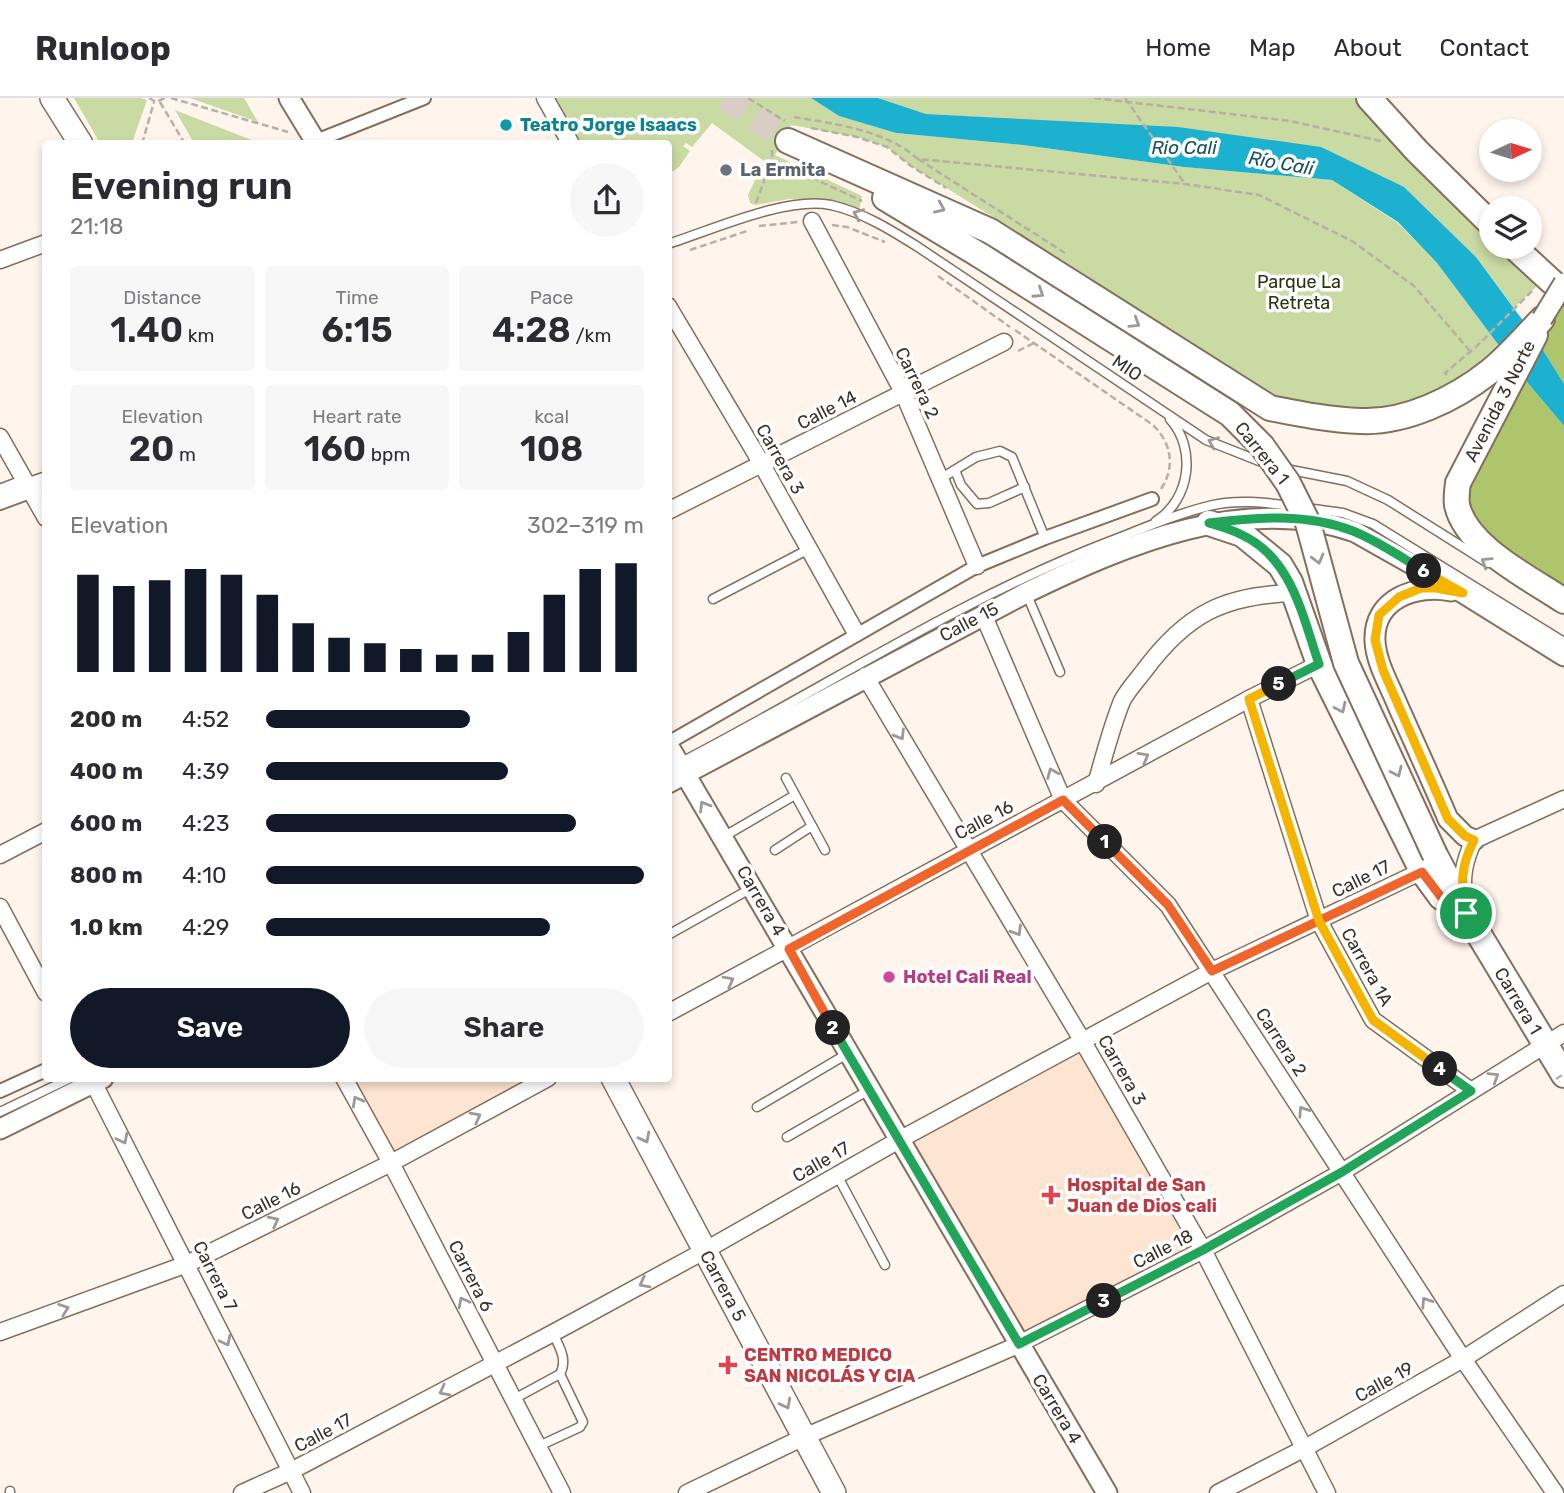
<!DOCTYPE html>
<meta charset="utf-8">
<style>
body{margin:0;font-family:Rubik,sans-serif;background:#f7f7f7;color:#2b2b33;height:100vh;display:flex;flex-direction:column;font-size:26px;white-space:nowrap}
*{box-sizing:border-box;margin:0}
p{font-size:23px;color:#7c7c81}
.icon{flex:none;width:38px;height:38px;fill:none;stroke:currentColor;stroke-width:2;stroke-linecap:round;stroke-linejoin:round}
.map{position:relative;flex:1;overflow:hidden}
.details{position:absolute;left:42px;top:42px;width:630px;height:942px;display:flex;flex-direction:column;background:#fff;border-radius:7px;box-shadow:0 4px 10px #0003}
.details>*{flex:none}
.needle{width:46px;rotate:86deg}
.tools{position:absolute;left:1479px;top:21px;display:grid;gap:14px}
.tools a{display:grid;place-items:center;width:63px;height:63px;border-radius:50%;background:#fff;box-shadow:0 4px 10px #0003;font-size:35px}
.pin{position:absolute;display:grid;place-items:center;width:60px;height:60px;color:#fff;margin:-30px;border:4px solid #fff;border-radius:50%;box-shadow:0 2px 7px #0007}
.km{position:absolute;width:35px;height:35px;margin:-18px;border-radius:50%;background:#222;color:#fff;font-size:19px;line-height:35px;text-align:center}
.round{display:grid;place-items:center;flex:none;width:74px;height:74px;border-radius:37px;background:#f7f7f7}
.head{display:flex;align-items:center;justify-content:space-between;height:119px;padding:0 28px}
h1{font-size:38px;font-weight:600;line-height:52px}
.figures{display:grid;grid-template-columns:repeat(3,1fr);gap:10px;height:119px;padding:7px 28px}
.figures div{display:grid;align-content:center;border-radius:7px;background:#f7f7f7;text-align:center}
.figures b{font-size:35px;font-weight:600}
.figures small{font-size:19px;font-weight:400}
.figures p{font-size:19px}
.chart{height:196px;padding:14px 28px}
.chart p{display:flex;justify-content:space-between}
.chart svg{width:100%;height:126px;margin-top:7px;stroke:#111827;stroke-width:6}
.button{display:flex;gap:14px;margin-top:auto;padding:14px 28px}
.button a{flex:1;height:80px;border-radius:42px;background:#111827;color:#fff;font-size:28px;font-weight:600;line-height:80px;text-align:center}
.button a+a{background:#f7f7f7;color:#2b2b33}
ul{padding:0 28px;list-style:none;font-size:23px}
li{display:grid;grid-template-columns:112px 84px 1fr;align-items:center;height:52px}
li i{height:18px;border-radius:9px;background:#111827}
header{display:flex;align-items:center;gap:42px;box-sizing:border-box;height:98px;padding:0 35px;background:#fff;border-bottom:2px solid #e1e1e2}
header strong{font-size:33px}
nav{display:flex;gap:38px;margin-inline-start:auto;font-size:24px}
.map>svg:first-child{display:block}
</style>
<header>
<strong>Runloop</strong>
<nav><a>Home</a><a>Map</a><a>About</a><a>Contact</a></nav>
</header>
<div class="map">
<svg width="1564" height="1395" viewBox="0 0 1564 1395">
<rect width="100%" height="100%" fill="#fff5ed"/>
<g fill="#fee5d1">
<polygon points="1082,942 1203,1152 1019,1246 899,1042"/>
<polygon points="347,980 546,980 392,1063"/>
</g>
<g fill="#c9daa3">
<polygon points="74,0 140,0 147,2 132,45 100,45"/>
<polygon points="190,0 244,0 258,24"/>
<polygon points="545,0 811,0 839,18 896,35 1023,47 1184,69 1332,82 1398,125 1437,165 1505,256 1416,313 1307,317 1166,244 1083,175 911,68 887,49 857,39 791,27 775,57 862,98 859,112 826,101 789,101 755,107 750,105 748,97 764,63 712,25 692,49 686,45 683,48 690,53 679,69 669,76 668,46 571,45"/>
<polygon points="878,0 1368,0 1491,126 1491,149 1514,149 1539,186 1514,210 1476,159 1404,89 999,20 926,16"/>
<polygon points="175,12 259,45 194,45"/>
</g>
<g fill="#adc66b">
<polygon points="1564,195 1564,286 1535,239"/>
<polygon points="1521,277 1564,328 1564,503 1489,452 1458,385"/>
</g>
<polygon fill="#1cb1ce" points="811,0 878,0 926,16 1178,29 1321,49 1404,89 1476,159 1535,239 1564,286 1564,328 1521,277 1437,165 1398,124 1332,82 1184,69 1023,47 896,35 839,18"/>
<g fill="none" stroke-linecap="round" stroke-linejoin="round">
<polyline stroke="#d8cec6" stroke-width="24" stroke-dasharray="24 12" stroke-linecap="butt" points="725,0 788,43"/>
<g stroke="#846e5c" stroke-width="11">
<g id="service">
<path d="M 668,146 C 712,132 786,98 831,107 C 862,114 891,132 918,149 L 1206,342 L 1264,365"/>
<polyline points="1286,371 1347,383 1388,402 1488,465"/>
<polyline points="955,372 961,387 977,406 989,405 1025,389"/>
<polyline points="940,381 976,359 1000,353 1012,359 1045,440"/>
<polyline points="26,385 46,378"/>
<polyline points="1306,410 1343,415 1373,426 1564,544"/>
<path d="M 1156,423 C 1190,402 1197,351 1170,321"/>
<polyline points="1027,497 1060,574"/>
<polyline points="713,501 809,451"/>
<path d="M 668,671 C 815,596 953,504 1108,444 C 1142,431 1178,415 1213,407 C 1239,401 1268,405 1293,408"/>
<polyline points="786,680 825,752"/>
<polyline points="723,739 795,697"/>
<polyline points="775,752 812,728"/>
<polyline points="668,837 750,791"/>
<polyline points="757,1009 847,956"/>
<polyline points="0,1014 71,980"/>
<polyline points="787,1039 869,992"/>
<polyline points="837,1077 885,1167"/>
<path d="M 514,1301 L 560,1276 C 568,1261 559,1249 553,1235"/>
<polyline points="539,1348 580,1329 583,1324 560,1276"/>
<polyline points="10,1393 10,1395"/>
</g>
</g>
<g stroke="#846e5c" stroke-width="16">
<g id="pedestrian">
<polyline points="311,45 424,0"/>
<polyline points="0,405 46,388"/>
<polyline points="668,645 977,468 1045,440 1152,401"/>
<polyline points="0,993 46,972"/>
</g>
</g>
<g stroke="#846e5c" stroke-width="19">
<g id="minor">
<polyline points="545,0 571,46"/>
<polyline points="812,123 903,294 977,468"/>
<polyline points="0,162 46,145"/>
<polyline points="668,208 756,356 856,535"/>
<polyline points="0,339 46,420"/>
<polyline points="0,395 26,385"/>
<polyline points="668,413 1004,244"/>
<polyline points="983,516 1063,702 1168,807 1463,1261 1555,1395"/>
<polyline points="865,578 1082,942 1203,1152 1327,1395"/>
<polyline points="1249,601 1319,823 1373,922 1471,993"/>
<path d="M 1096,686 C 1104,659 1111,630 1122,603 C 1127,593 1137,582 1144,573 C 1186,516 1224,497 1294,495"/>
<polyline points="0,757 46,733"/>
<path d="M 1464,803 C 1461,779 1464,763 1474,742 L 1564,701"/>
<polyline points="0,809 46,895"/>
<polyline points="668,915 1249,601 1319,566"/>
<polyline points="91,980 302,1395"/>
<polyline points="344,980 391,1065 562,1395"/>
<polyline points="0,1234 187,1166 391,1065 548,980"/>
<polyline points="242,1395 291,1373 553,1235 704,1153 899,1042 1212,873 1422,773"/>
<polyline points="687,1395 804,1339 1011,1250 1203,1152 1342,1074 1564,935"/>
<polyline points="1218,1395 1305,1350 1463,1261 1564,1196"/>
</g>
</g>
<g stroke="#846e5c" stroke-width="23">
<g id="tertiary">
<polyline points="289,0 317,46"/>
<path d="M 1451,493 C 1417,486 1373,500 1375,543 C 1376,565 1390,588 1398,608 C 1415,646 1432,683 1448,721 L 1465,738 L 1474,742"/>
<polyline points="668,647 1107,1395"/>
<path d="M 668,685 L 1026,495 C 1127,446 1244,395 1355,434 L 1463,495 L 1564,558"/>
<polyline points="0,1031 103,980"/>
</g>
</g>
<g stroke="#846e5c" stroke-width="26">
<g id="secondary">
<polyline points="52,0 81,46"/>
<polyline points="613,980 834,1395"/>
</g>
</g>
<g stroke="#846e5c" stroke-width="28">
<g id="primary">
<polyline points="1369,0 1417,53 1491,126"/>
<path d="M 788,43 L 990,133 L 1270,310 C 1300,316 1330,322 1361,323 C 1405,325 1455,301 1489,274 C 1508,259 1525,239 1542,221"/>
<polyline points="885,100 981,158"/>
<polyline points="1514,149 1564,195"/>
<path d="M 1535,237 L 1458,385 C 1457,392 1456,400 1457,407 C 1466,449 1530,480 1564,503"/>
<polyline points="1209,425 1242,436 1280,467 1290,484 1319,566 1422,773 1441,799 1466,815"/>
<polyline points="1435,757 1466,815 1564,977"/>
</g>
</g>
<g stroke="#b8afa7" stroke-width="2.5" stroke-dasharray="7 3.5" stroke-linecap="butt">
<polyline points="149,0 156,4 165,0"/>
<polyline points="171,0 288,34"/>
<polyline points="748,0 785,23"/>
<polyline points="1094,0 1290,23 1381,43"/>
<polyline points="1125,0 1185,86"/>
<polyline points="160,4 185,46"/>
<path d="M 794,19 C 835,26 886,32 918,61 L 1185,86 L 1259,97 L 1352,143 L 1414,188 L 1470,253"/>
<polyline points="811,30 857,39 887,49 911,68 946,90"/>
<polyline points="142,46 154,4"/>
<polyline points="772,52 772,61 862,103"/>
<polyline points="918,61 1065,155"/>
<polyline points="756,105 772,61"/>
<polyline points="832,127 847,129 885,144"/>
<polyline points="759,128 798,124"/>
<polyline points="690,152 750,132"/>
<polyline points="938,178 1010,229"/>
<path d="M 1015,232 L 1153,327 C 1171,345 1176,368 1161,391"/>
<polyline points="1018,253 1034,245"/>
<polyline points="1447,277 1445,275 1476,249 1532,193"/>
</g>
<use href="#service" stroke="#fff" stroke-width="8"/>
<use href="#pedestrian" stroke="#fff" stroke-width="12"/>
<use href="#minor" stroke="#fff" stroke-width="16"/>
<use href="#tertiary" stroke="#fff" stroke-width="19"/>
<use href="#secondary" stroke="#fff" stroke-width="23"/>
<use href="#primary" stroke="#fff" stroke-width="24"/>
<g stroke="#846e5c" stroke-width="23" stroke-linecap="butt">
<polyline id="tertiary-bridge" points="1542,221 1564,185"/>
</g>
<g stroke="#846e5c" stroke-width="28" stroke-linecap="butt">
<polyline id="primary-bridge" points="981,158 1230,316 1262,348 1288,385 1308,425 1346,565 1435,757"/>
</g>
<polyline stroke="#b8afa7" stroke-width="2.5" stroke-dasharray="7 3.5" stroke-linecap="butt" points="1556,981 1564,976"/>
<use href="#tertiary-bridge" stroke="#fff" stroke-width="19"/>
<use href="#primary-bridge" stroke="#fff" stroke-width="24"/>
</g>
<defs><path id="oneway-chevron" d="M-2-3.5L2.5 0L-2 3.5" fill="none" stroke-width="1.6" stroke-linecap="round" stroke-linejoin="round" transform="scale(1.75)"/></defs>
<g stroke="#9d9894">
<use href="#oneway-chevron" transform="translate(940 110) rotate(24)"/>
<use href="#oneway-chevron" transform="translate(858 116) rotate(-157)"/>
<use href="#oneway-chevron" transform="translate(1039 195) rotate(33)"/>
<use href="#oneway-chevron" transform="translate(1135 225) rotate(32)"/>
<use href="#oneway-chevron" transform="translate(1213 344) rotate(-157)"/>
<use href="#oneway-chevron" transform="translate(1318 461) rotate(75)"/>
<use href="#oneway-chevron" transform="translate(1486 464) rotate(-148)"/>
<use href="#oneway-chevron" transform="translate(1341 610) rotate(64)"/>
<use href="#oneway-chevron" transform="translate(900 637) rotate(59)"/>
<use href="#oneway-chevron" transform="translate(1144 659) rotate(-29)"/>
<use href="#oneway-chevron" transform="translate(1397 674) rotate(65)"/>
<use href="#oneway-chevron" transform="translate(1052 675) rotate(-113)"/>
<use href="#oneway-chevron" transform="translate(704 708) rotate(-121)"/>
<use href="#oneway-chevron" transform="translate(1017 833) rotate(59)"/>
<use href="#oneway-chevron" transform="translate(729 883) rotate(-28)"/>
<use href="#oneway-chevron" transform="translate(1494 979) rotate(-32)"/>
<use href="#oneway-chevron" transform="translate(357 1003) rotate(-119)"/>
<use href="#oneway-chevron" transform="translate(1303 1013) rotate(-123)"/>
<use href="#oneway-chevron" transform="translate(476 1019) rotate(-28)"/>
<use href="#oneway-chevron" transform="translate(645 1040) rotate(62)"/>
<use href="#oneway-chevron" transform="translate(123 1041) rotate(63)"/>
<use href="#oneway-chevron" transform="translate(274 1123) rotate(-27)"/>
<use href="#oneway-chevron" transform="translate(644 1185) rotate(152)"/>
<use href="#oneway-chevron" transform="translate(463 1204) rotate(-117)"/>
<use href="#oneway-chevron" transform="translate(1426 1204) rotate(-123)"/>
<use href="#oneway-chevron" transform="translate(64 1211) rotate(-20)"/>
<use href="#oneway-chevron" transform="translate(226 1243) rotate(63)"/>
<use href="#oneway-chevron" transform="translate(444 1293) rotate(152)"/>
<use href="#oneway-chevron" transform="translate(786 1306) rotate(62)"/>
</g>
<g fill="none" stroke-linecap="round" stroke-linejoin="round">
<g stroke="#fff" stroke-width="14">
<polyline id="split-1" points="1105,744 1168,807 1212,873 1422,774 1441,799 1466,815"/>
</g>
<g stroke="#fff" stroke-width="14">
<polyline id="split-2" points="833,930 789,851 1063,702 1105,744"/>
</g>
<g stroke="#fff" stroke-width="14">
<polyline id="split-3" points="833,930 1019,1246 1104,1203"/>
</g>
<g stroke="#fff" stroke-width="14">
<polyline id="split-4" points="1104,1203 1203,1152 1342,1074 1471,993 1440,971"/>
</g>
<g stroke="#fff" stroke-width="14">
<polyline id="split-5" points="1279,586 1249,601 1319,823 1373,922 1440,971"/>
</g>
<g stroke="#fff" stroke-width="14">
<path id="split-6" d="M 1279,586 L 1319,566 C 1302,517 1292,459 1240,436 C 1230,431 1219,428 1209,425 C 1257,419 1307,415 1353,433 C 1378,443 1401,459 1424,473"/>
</g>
<g stroke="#fff" stroke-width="14">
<path id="split-7" d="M 1424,473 L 1463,495 L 1436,490 L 1421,490 L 1399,499 L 1379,517 L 1375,542 L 1383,572 L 1448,721 L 1465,738 L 1474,742 C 1460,770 1461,785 1466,815"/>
</g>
<use href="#split-1" stroke="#f0652b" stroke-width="9"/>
<use href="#split-2" stroke="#f0652b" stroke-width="9"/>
<use href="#split-3" stroke="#22a559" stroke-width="9"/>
<use href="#split-4" stroke="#22a559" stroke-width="9"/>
<use href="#split-5" stroke="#f5b400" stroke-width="9"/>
<use href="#split-6" stroke="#22a559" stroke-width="9"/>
<use href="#split-7" stroke="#f5b400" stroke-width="9"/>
</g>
<circle fill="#0f9aa8" stroke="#fff" stroke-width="2.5" cx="506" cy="27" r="7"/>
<circle fill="#6b7280" stroke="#fff" stroke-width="2.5" cx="726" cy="72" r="7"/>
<circle fill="#d1479c" stroke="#fff" stroke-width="2.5" cx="889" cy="879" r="7"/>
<g fill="#e0444e" stroke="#fff" stroke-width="2.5">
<path d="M1047.5 1086.5h7v7h7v7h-7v7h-7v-7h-7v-7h7z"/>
<path d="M724.5 1256.5h7v7h7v7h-7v7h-7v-7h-7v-7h7z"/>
</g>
<g text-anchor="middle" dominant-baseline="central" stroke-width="7" stroke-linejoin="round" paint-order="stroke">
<g font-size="18" font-weight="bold" fill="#0d838f" stroke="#fff" text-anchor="start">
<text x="520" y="27">Teatro Jorge Isaacs</text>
</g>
<g font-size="18" font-weight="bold" fill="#5b616d" stroke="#fff" text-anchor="start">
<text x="740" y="72">La Ermita</text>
</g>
<g font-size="18" fill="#29320c" stroke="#fff">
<text x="1299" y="184">Parque La<tspan x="1299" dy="21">Retreta</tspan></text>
</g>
<g font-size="18" fill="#3b322a" stroke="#fff">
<text transform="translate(1127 270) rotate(34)">MIO</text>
<text transform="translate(917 285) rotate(64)">Carrera 2</text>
<text transform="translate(1500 303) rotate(-63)">Avenida 3 Norte</text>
<text transform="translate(827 312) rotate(-27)">Calle 14</text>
<text transform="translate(1262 355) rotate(51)">Carrera 1</text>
<text transform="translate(780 361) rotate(60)">Carrera 3</text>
<text transform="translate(969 524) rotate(-28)">Calle 15</text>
<text transform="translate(984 722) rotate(-28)">Calle 16</text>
<text transform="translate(1361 781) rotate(-26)">Calle 17</text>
<text transform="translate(761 803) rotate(60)">Carrera 4</text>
<text transform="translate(1367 869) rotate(61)">Carrera 1A</text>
<text transform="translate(1518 903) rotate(59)">Carrera 1</text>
<text transform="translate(1281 944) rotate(57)">Carrera 2</text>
<text transform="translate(1122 972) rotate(60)">Carrera 3</text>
<text transform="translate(821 1064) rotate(-30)">Calle 17</text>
<text transform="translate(271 1103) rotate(-27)">Calle 16</text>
<text transform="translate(1163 1151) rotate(-27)">Calle 18</text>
<text transform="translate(215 1178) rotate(63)">Carrera 7</text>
<text transform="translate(471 1178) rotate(63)">Carrera 6</text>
<text transform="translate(723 1188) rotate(62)">Carrera 5</text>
<text transform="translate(1384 1284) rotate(-29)">Calle 19</text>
<text transform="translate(1057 1311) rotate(59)">Carrera 4</text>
<text transform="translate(323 1335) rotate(-28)">Calle 17</text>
</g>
<g font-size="18" font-weight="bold" fill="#b23c85" stroke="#fff" text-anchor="start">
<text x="903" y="879">Hotel Cali Real</text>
</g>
<g font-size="18" font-weight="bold" fill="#be3a42" stroke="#fff" text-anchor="start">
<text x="1067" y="1087">Hospital de San<tspan x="1067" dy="21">Juan de Dios cali</tspan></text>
<text x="744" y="1257">CENTRO MEDICO<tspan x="744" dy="21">SAN NICOLÁS Y CIA</tspan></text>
</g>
<g font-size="19" font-style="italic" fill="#18505c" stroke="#fff">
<text x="1184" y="49">Rio Cali</text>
<text transform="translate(1281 65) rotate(10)">Río Cali</text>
</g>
</g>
</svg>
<div class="tools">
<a><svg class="needle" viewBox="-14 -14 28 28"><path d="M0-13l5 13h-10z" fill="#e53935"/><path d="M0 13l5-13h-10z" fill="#7c7c81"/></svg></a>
<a><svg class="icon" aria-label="layers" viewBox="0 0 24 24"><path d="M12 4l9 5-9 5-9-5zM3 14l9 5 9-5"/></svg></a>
</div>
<div class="pin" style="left:1466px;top:815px;background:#1e9e55"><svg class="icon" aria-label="arrive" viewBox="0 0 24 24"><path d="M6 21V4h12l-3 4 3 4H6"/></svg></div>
<b class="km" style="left:1105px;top:744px">1</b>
<b class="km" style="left:833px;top:930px">2</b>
<b class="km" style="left:1104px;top:1203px">3</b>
<b class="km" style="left:1440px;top:971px">4</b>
<b class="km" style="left:1279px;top:586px">5</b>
<b class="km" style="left:1424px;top:473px">6</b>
<section class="details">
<div class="head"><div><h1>Evening run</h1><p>21:18</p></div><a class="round"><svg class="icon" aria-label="share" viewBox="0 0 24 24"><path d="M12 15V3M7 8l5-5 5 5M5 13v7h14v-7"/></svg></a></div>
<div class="figures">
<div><p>Distance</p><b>1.40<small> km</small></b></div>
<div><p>Time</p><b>6:15</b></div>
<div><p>Pace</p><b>4:28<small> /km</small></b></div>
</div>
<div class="figures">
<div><p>Elevation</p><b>20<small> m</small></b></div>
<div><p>Heart rate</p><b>160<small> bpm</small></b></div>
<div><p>kcal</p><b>108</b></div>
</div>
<div class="chart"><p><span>Elevation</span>302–319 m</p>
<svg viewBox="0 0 160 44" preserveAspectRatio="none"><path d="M5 44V10M15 44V14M25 44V12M35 44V8M45 44V10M55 44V17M65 44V27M75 44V32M85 44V34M95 44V36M105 44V38M115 44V38M125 44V30M135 44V17M145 44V8M155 44V6"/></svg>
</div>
<ul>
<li><b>200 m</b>4:52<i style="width:54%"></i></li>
<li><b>400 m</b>4:39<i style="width:64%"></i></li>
<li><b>600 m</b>4:23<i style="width:82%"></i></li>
<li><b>800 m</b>4:10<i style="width:100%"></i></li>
<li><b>1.0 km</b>4:29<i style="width:75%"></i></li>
</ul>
<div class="button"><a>Save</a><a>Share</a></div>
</section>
</div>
